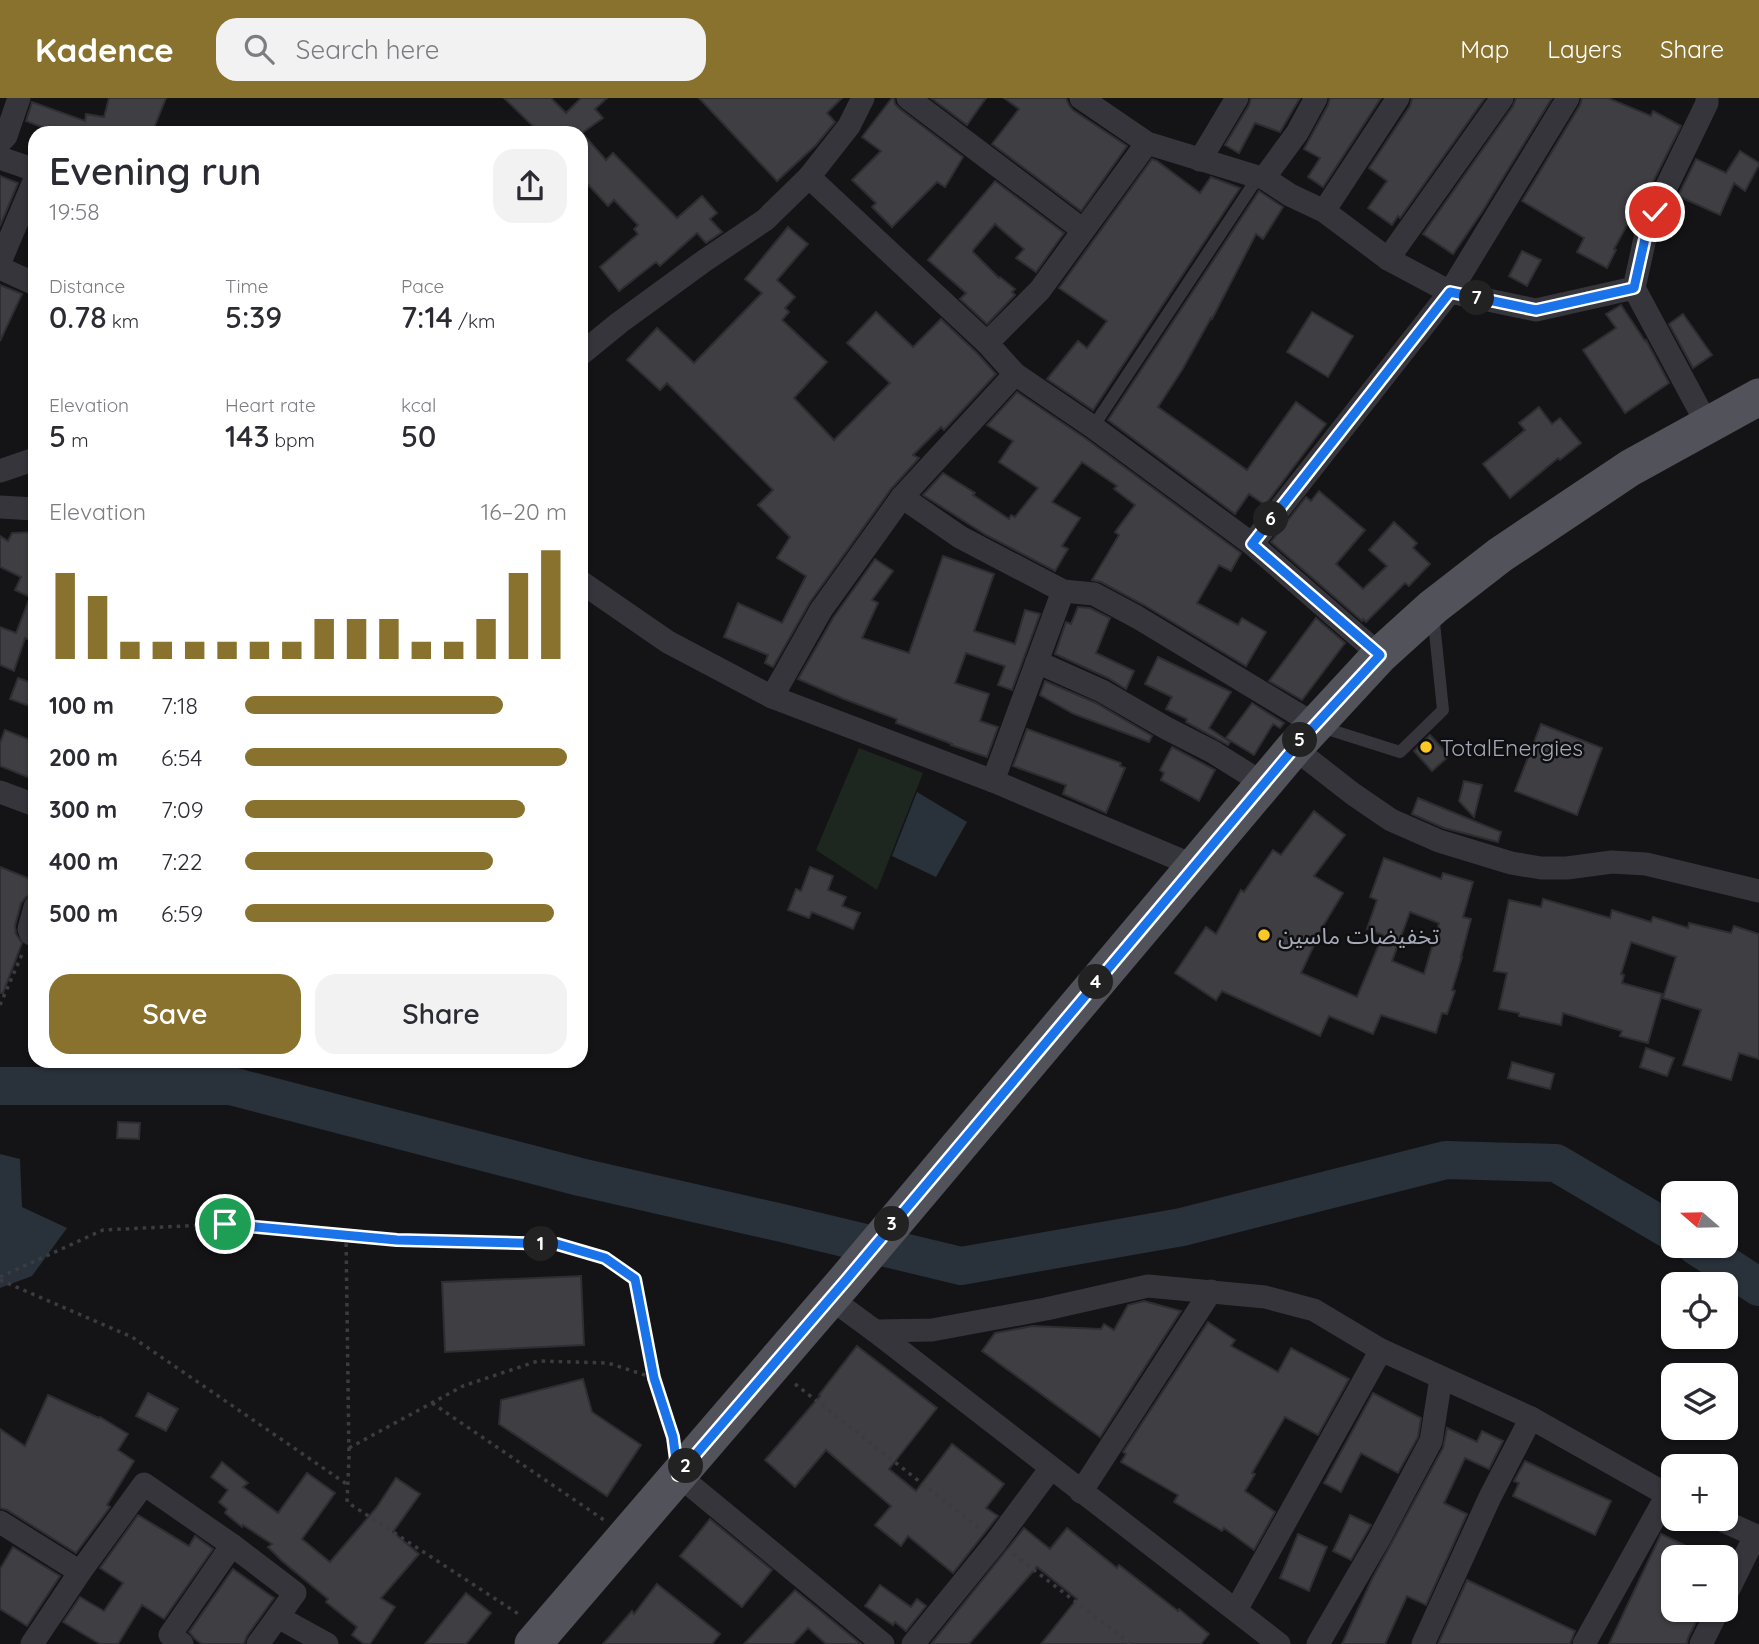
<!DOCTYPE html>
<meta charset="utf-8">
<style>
body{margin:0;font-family:Quicksand,"Noto Sans Arabic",sans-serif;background:#f2f2f3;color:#2b2b33;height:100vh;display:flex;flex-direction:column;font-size:26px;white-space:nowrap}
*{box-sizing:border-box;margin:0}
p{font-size:23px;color:#7c7c81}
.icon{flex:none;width:38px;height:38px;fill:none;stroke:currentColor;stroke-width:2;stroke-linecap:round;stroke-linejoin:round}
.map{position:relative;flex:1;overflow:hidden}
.sheet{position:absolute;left:28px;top:28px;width:560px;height:942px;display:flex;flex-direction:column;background:#fff;border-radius:21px;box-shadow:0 2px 5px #0004}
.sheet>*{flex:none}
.needle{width:46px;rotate:290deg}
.tools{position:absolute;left:1661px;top:1083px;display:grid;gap:14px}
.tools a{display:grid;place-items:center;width:77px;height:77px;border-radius:14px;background:#fff;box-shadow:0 2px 5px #0004;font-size:35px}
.pin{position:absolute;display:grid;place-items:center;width:60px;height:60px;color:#fff;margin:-30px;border:4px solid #fff;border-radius:50%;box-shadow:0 2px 7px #0007}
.km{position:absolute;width:35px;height:35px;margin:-18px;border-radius:50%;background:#222;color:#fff;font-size:19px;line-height:35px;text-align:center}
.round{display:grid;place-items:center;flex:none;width:74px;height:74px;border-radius:21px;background:#f2f2f3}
.head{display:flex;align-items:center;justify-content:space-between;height:119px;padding:0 21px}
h1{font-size:38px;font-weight:600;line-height:52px}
.figures{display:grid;grid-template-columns:repeat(3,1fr);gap:10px;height:119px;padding:7px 21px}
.figures div{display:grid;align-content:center}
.figures b{font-size:30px;font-weight:600}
.figures small{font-size:19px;font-weight:400}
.figures p{font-size:19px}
.chart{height:196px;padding:14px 21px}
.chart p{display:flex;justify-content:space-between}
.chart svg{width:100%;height:126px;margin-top:7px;stroke:#89722d;stroke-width:6}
.action{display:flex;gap:14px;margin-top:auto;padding:14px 21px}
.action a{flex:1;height:80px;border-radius:21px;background:#89722d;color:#fff;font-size:28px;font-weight:600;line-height:80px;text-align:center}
.action a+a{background:#f2f2f3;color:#2b2b33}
ul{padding:0 21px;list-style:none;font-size:23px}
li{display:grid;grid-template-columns:112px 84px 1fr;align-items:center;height:52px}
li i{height:18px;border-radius:9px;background:#89722d}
header{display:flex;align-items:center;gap:42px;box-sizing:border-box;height:98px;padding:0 35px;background:#89722d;color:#fff}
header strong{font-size:33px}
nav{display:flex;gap:38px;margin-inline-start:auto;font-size:24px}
.search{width:490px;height:63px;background:#f2f2f3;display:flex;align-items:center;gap:18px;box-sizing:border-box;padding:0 24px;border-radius:21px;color:#7c7c81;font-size:26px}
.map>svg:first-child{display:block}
</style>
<header>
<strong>Kadence</strong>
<div class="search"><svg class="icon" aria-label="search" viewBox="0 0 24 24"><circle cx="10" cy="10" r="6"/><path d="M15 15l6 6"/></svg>Search here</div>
<nav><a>Map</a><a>Layers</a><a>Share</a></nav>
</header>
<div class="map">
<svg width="1759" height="1546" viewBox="0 0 1759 1546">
<rect width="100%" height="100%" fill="#141416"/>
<polygon fill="#1e2620" points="859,650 923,675 877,792 816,752"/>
<g fill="#29313a">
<polygon points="917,694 967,724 936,779 892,758"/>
<polygon points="0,1056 20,1061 22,1109 67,1130 32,1178 0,1190"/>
</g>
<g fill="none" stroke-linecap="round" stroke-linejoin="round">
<g stroke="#29313a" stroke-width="38">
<polyline points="0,988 231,988 580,1079 782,1125 961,1168 1182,1129 1446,1062 1556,1065 1673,1134"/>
<polyline points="1696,1148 1759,1189"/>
</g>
</g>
<g fill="#3e3e43" stroke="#2e2e32" stroke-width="2" fill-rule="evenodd">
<polygon points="109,0 166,0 152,35 57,35 26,23 32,4 85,23 86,16 104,19"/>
<polygon points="504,0 551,0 566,15 581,0 607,0 595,11 603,20 582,35 606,62 613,55 677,120 702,98 717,115 710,121 722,134 706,145 697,135 660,168 656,164 619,193 600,169 638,136 634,131 638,127 614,102 608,108 581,79 581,35 540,35"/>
<polygon points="699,0 842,0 827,15 835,24 816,47 777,83"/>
<polygon points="892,0 894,0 895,6 900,11 963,59 945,89 937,84 892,129 872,109 876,105 852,82 881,53 862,39"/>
<polygon points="931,0 986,0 967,27"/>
<polygon points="1004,0 1066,0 1069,7 1073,12 1127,48 1081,113 992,46 1019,11"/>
<polygon points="1251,0 1300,0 1280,34 1255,25 1239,55 1225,47 1249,7"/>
<polygon points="1330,0 1381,0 1323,89 1308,79 1320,60 1304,51 1328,7"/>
<polygon points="1412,0 1485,0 1400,120 1398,118 1392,127 1368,110 1387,83 1369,70 1410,8"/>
<polygon points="1516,0 1552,0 1482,114 1453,156 1423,136 1513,8"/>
<polygon points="1582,0 1608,0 1651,18 1653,13 1681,28 1652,86 1650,85 1614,151 1616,152 1607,170 1577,154 1584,140 1522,103 1580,7"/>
<polygon points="1740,53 1759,65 1759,67 1745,93 1734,85 1720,117 1678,98 1696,61 1726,75"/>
<polygon points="1152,61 1157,63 1200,95 1211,79 1240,90 1093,312 1047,281 1078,243 1087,250 1107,223 1059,190"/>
<polygon points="0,78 18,85 0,128"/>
<polygon points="995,83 1064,135 1036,174 1016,160 1024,151 995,126 973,152 973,154 999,180 1000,179 1015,191 1012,194 1015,197 987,226 960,201 966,195 928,162"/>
<polygon points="1259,93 1283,109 1263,141 1256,136 1212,221 1211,220 1182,272 1158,309 1247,372 1296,304 1326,326 1265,407 1249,396 1235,416 1108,322"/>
<polygon points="788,129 808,146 777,182 795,199 785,210 789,214 782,222 827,264 794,300 834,342 890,285 847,245 876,214 913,249 941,221 977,255 996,276 944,332 941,329 913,357 919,360 891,391 810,504 773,569 765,565 768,557 724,539 738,505 782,525 806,478 777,460 790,439 758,407 773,392 667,285 660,292 627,262 657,230 694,265 762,195 745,181"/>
<polygon points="1522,153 1541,162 1527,188 1509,178"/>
<polygon points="0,187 22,196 0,243"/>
<polygon points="1621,207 1645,243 1646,242 1669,285 1625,315 1583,252 1616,230 1606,216"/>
<polygon points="1312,214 1353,238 1328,279 1287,254"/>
<polygon points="1683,216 1712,257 1693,270 1669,226"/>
<polygon points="1017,294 1085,340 1241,455 1231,473 1219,467 1197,505 1238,527 1242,520 1266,534 1246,568 1144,507 1101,484 1092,482 1119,437 1115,434 1135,407 1114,391 1117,388 1082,364 1052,404 1080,420 1062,448 1068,451 1055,473 986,437 923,397 943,375 975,395 973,397 1009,421 1011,417 1015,419 1038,390 999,364 1013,343 987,327"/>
<polygon points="1539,309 1552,326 1560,320 1581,345 1560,362 1558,360 1510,400 1483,366 1525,332 1519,325"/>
<polygon points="1319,393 1365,432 1336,466 1363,491 1387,468 1369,452 1394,424 1417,445 1413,450 1430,466 1409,488 1405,485 1366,524 1363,521 1362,523 1271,444 1306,399 1311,403"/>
<polygon points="35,434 35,544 25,540 14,573 0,567 0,529 16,535 30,499 15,492 21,479 0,469 0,438 8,443 12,435"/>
<polygon points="943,458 994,476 974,533 1015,546 1025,512 1040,516 1012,592 998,587 1005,568 966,555 955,585 989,596 980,623 998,629 987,659 951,647 952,646 896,625 897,621 844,601 798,581 833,520 875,461 893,473 872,502 878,505 862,540 909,555"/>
<polygon points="1078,509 1090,510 1110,520 1096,555 1134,573 1126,591 1108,580 1055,556 1066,524 1071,526"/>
<polygon points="1316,520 1345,545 1302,602 1269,583"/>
<polygon points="1158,559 1231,594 1209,630 1230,644 1228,647 1186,624 1187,621 1166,611 1172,599 1145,586"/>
<polygon points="18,580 35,586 35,610 10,601"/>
<polygon points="1045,583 1096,605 1152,638 1149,644 1074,616 1040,597"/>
<polygon points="1252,605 1284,625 1280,630 1273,626 1254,657 1226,640"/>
<polygon points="1541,626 1602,650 1577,717 1515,693"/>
<polygon points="1027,631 1121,665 1120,668 1125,670 1106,715 1063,696 1066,687 1013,668"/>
<polygon points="5,632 30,642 29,643 35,645 35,682 0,668 0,645"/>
<polygon points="1430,637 1449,658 1432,673 1414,653"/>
<polygon points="1172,649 1215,672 1199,703 1161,682 1164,675 1160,672"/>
<polygon points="1464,683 1482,687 1474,719 1459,703"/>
<polygon points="1418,700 1501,734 1498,744 1444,730 1412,716"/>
<path d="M 1314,713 L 1345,737 L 1314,778 L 1343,795 L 1323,828 L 1301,875 L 1357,899 L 1383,837 L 1367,831 L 1377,802 L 1370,799 L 1384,760 L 1441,781 L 1443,775 L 1473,784 L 1463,819 L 1471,821 L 1461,859 L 1462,859 L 1452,892 L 1455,893 L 1447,916 L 1442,915 L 1436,935 L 1381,917 L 1373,936 L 1329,918 L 1320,938 L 1222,893 L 1216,902 L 1175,875 L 1206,829 L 1216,836 L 1241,792 L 1244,794 L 1273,752 L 1281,757 ZM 1410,814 L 1439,825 L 1424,876 L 1392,863 Z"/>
<polygon points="0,769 35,783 35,795 26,799 21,805 15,828 16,836 22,845 3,895 0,895"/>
<polygon points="810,769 833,778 828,792 846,799 842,808 860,815 853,831 812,814 809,820 788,812 796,791 801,793"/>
<polygon points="1543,801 1610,820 1612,812 1651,824 1653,819 1688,830 1689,825 1731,835 1734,828 1759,836 1759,961 1739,955 1731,982 1683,967 1701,912 1663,900 1676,859 1631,844 1621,876 1624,877 1622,885 1662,896 1648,945 1620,938 1622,933 1563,915 1561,927 1519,918 1519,915 1499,911 1507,875 1494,873 1509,802 1541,809"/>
<polygon points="1646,950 1674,960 1667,978 1640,969"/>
<polygon points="1512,964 1554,976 1550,991 1508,980"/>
<polygon points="118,1024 140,1025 139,1041 117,1040"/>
<polygon points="581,1178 584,1247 445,1254 442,1184"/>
<polygon points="1144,1203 1181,1213 1100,1339 982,1253 995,1235 1033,1228 1101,1231 1104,1226 1114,1232 1128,1207"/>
<polygon points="1208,1224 1235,1242 1231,1248 1278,1274 1291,1250 1349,1281 1318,1337 1285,1319 1252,1375 1255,1376 1245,1393 1275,1414 1254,1452 1224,1430 1222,1433 1174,1404 1178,1397 1121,1364 1126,1356 1123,1354"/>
<polygon points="857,1248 937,1310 889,1371 916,1393 952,1346 1004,1386 986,1410 998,1418 953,1475 908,1438 901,1448 875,1427 891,1408 826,1352 795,1389 765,1362 820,1298 819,1297"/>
<polygon points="583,1281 592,1314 641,1347 607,1398 499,1326 501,1302"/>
<polygon points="148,1295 178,1311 166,1333 136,1318"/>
<polygon points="1373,1295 1421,1320 1418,1339 1398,1375 1361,1355 1341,1394 1324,1385"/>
<polygon points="48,1297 99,1320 100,1319 128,1336 118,1352 134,1363 107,1407 110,1409 76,1455 7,1412 0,1410 0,1331 25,1348"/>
<polygon points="1447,1330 1477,1344 1482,1333 1503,1343 1489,1371 1465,1360 1444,1405 1467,1416 1426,1507 1407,1498 1385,1546 1342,1546 1372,1481 1443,1350"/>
<polygon points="1525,1363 1611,1403 1595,1437 1513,1398 1519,1385 1514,1383"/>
<polygon points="222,1364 248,1385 243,1389 278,1415 307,1375 335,1395 302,1441 330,1464 377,1409 396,1380 420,1396 393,1434 419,1456 381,1500 395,1509 370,1546 364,1546 352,1537 357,1529 326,1504 328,1501 282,1463 268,1449 272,1446 243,1427 242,1429 225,1415 227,1411 219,1404 228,1392 211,1379"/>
<polygon points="138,1417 189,1448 195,1438 213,1451 164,1521 142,1507 118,1546 100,1546 63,1524 80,1499 104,1513 123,1485 100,1470"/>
<polygon points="1350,1417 1371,1427 1351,1462 1333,1453"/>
<polygon points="710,1421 772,1472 742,1509 680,1458"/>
<polygon points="1024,1430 1050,1451 1067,1430 1117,1470 1119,1467 1178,1513 1179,1511 1209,1536 1201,1546 1041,1546 1077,1501 1037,1469 969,1546 931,1546"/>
<polygon points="1298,1436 1327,1449 1309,1493 1280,1480"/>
<polygon points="1661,1436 1711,1460 1673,1460 1673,1512 1702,1512 1688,1540 1687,1546 1609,1546"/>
<polygon points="13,1449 60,1478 27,1528 0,1511 0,1471"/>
<polygon points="233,1471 274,1500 247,1538 244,1546 202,1546 195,1541 189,1534"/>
<polygon points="1467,1482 1575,1533 1570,1546 1438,1546"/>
<polygon points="657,1486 720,1536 712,1546 603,1546 632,1513 634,1516"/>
<polygon points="880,1487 911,1509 917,1501 926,1508 906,1533 895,1524 893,1527 865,1508"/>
<polygon points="795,1492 861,1546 826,1546 808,1530 793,1546 744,1546"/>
<polygon points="466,1495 491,1515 466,1546 425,1546"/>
</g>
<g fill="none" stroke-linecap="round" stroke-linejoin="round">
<g stroke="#3b3c42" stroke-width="3.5" stroke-dasharray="3.5 5" stroke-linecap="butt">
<polyline points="0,907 23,854"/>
<polyline points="346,1137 349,1360 347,1404 520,1517"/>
<polyline points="0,1179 103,1132 225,1126 397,1142 557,1146 605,1160 635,1181 654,1280 673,1338"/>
<polyline points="0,1182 132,1239 348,1387"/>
<polyline points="795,1286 979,1430"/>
<polyline points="432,1305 604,1422"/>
<polyline points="349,1350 463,1288 538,1263 608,1265 654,1280"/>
<polyline points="1013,1456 1131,1546"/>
</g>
<g stroke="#35353b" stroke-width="12">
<polyline points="1093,329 1258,79"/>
<polyline points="1321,629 1400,654 1443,612 1433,515"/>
</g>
<g stroke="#35353b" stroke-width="23">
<polyline points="908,0 1083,132"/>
<polyline points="1081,0 1147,45 1258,79 1264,80 1290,97 1324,113 1388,161 1450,194 1536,212 1634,190"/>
<polyline points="1707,0 1707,5 1648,127 1634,190 1707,326"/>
<polyline points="0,44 6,38 19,0"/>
<polyline points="0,60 35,72"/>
<polyline points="1200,62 1237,0"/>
<polyline points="809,79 987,245 1015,276 1093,329 1252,446 1380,557"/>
<polyline points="1264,80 1297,35 1316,0"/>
<polyline points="1324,113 1398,0"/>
<polyline points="1388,161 1502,0"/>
<polyline points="0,164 35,81"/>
<polyline points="0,170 35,186"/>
<polyline points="987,245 1040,192 1147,45"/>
<polyline points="581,256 619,225 704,163 765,122 809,79 849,28 863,0"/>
<polyline points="0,373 35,361"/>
<polyline points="902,399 960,439 1063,493 1094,496 1137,519 1314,626"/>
<polyline points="0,409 35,411"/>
<polyline points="1252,446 1450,194 1568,0"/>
<polyline points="581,484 668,544 772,599 993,683 1195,768"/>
<polyline points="1037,564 1102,593 1166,630 1213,654 1264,686"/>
<polyline points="772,599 821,512 902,399 1015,276"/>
<polyline points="1294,650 1353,696 1391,722 1439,743 1511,765 1541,770 1567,770 1612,764 1646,766 1759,793"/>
<polyline points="993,683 1063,493"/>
<polyline points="0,694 35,707"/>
<polyline points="35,809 29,831 31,836 35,838"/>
<polyline points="830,1200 875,1233 932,1232 1046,1211 1148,1188 1265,1199 1314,1212 1381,1252 1531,1320 1673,1400"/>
<polyline points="875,1233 1279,1546"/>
<polyline points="678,1377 883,1546"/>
<polyline points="1081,1394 1211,1193"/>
<polyline points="1719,1421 1759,1439"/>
<polyline points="0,1424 80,1474"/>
<polyline points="1726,1497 1755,1438"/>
<polyline points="1236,1512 1381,1252"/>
<polyline points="278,1519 327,1546"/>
<polyline points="32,1546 80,1474 144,1386 232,1447 295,1495 258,1546"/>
<polyline points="182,1546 170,1537 232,1447"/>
<polyline points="913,1546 996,1444 1051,1370"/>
<polyline points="1318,1546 1379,1441 1431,1343 1441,1280"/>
<polyline points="1423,1546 1490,1399 1531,1320"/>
<polyline points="1584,1546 1667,1397"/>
<polyline points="1701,1546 1718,1512"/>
</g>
<polyline stroke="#51525a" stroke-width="37" points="533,1546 846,1182 1294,650 1380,557 1433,509 1500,457 1630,370 1759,299"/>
</g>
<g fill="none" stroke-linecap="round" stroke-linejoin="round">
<g stroke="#fff" stroke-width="14">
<polyline id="route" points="225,1126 397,1142 557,1146 605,1160 635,1181 654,1280 673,1339 678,1377 846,1182 1294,650 1380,557 1252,446 1450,194 1536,212 1634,190 1648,127 1655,114"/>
</g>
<use href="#route" stroke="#1a73e8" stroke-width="9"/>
</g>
<g fill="#fcc826" stroke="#0f0f11" stroke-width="2.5">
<circle cx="1426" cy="649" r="7"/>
<circle cx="1264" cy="837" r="7"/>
</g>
<g text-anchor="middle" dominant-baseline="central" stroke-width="5" stroke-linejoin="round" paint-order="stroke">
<g font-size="23" fill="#a5a9b7" stroke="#0f0f11" text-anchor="start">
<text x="1440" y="649">TotalEnergies</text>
<text x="1278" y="837">تخفيضات ماسين</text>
</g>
</g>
</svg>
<div class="tools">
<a><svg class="needle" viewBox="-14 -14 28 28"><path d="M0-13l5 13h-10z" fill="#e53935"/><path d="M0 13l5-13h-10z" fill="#7c7c81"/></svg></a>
<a><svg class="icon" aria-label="locate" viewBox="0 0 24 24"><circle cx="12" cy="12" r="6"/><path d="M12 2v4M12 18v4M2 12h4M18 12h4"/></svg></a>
<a><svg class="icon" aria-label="layers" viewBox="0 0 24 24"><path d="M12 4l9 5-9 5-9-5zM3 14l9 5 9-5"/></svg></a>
<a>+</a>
<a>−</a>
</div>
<div class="pin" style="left:225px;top:1126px;background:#1e9e55"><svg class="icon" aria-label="arrive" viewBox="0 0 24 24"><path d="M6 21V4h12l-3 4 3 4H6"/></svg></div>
<div class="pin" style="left:1655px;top:114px;background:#d93025"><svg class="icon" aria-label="check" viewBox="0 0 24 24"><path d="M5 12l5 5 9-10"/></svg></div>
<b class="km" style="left:541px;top:1146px">1</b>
<b class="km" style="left:686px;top:1368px">2</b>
<b class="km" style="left:892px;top:1126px">3</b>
<b class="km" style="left:1096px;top:884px">4</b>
<b class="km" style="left:1300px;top:642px">5</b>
<b class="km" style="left:1271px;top:421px">6</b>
<b class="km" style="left:1477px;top:200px">7</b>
<section class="sheet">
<div class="head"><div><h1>Evening run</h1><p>19:58</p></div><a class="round"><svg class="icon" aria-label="share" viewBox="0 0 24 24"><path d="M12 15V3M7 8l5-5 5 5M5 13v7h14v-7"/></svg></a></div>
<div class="figures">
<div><p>Distance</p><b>0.78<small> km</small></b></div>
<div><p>Time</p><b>5:39</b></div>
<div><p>Pace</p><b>7:14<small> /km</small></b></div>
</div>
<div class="figures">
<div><p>Elevation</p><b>5<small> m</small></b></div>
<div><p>Heart rate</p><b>143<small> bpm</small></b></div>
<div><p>kcal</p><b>50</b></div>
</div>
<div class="chart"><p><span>Elevation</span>16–20 m</p>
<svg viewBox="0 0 160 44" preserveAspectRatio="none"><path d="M5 44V14M15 44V22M25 44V38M35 44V38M45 44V38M55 44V38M65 44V38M75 44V38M85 44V30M95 44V30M105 44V30M115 44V38M125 44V38M135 44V30M145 44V14M155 44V6"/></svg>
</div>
<ul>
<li><b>100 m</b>7:18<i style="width:80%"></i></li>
<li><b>200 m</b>6:54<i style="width:100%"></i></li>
<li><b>300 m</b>7:09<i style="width:87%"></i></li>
<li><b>400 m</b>7:22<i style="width:77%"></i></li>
<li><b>500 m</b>6:59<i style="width:96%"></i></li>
</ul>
<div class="action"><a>Save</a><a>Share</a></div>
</section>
</div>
